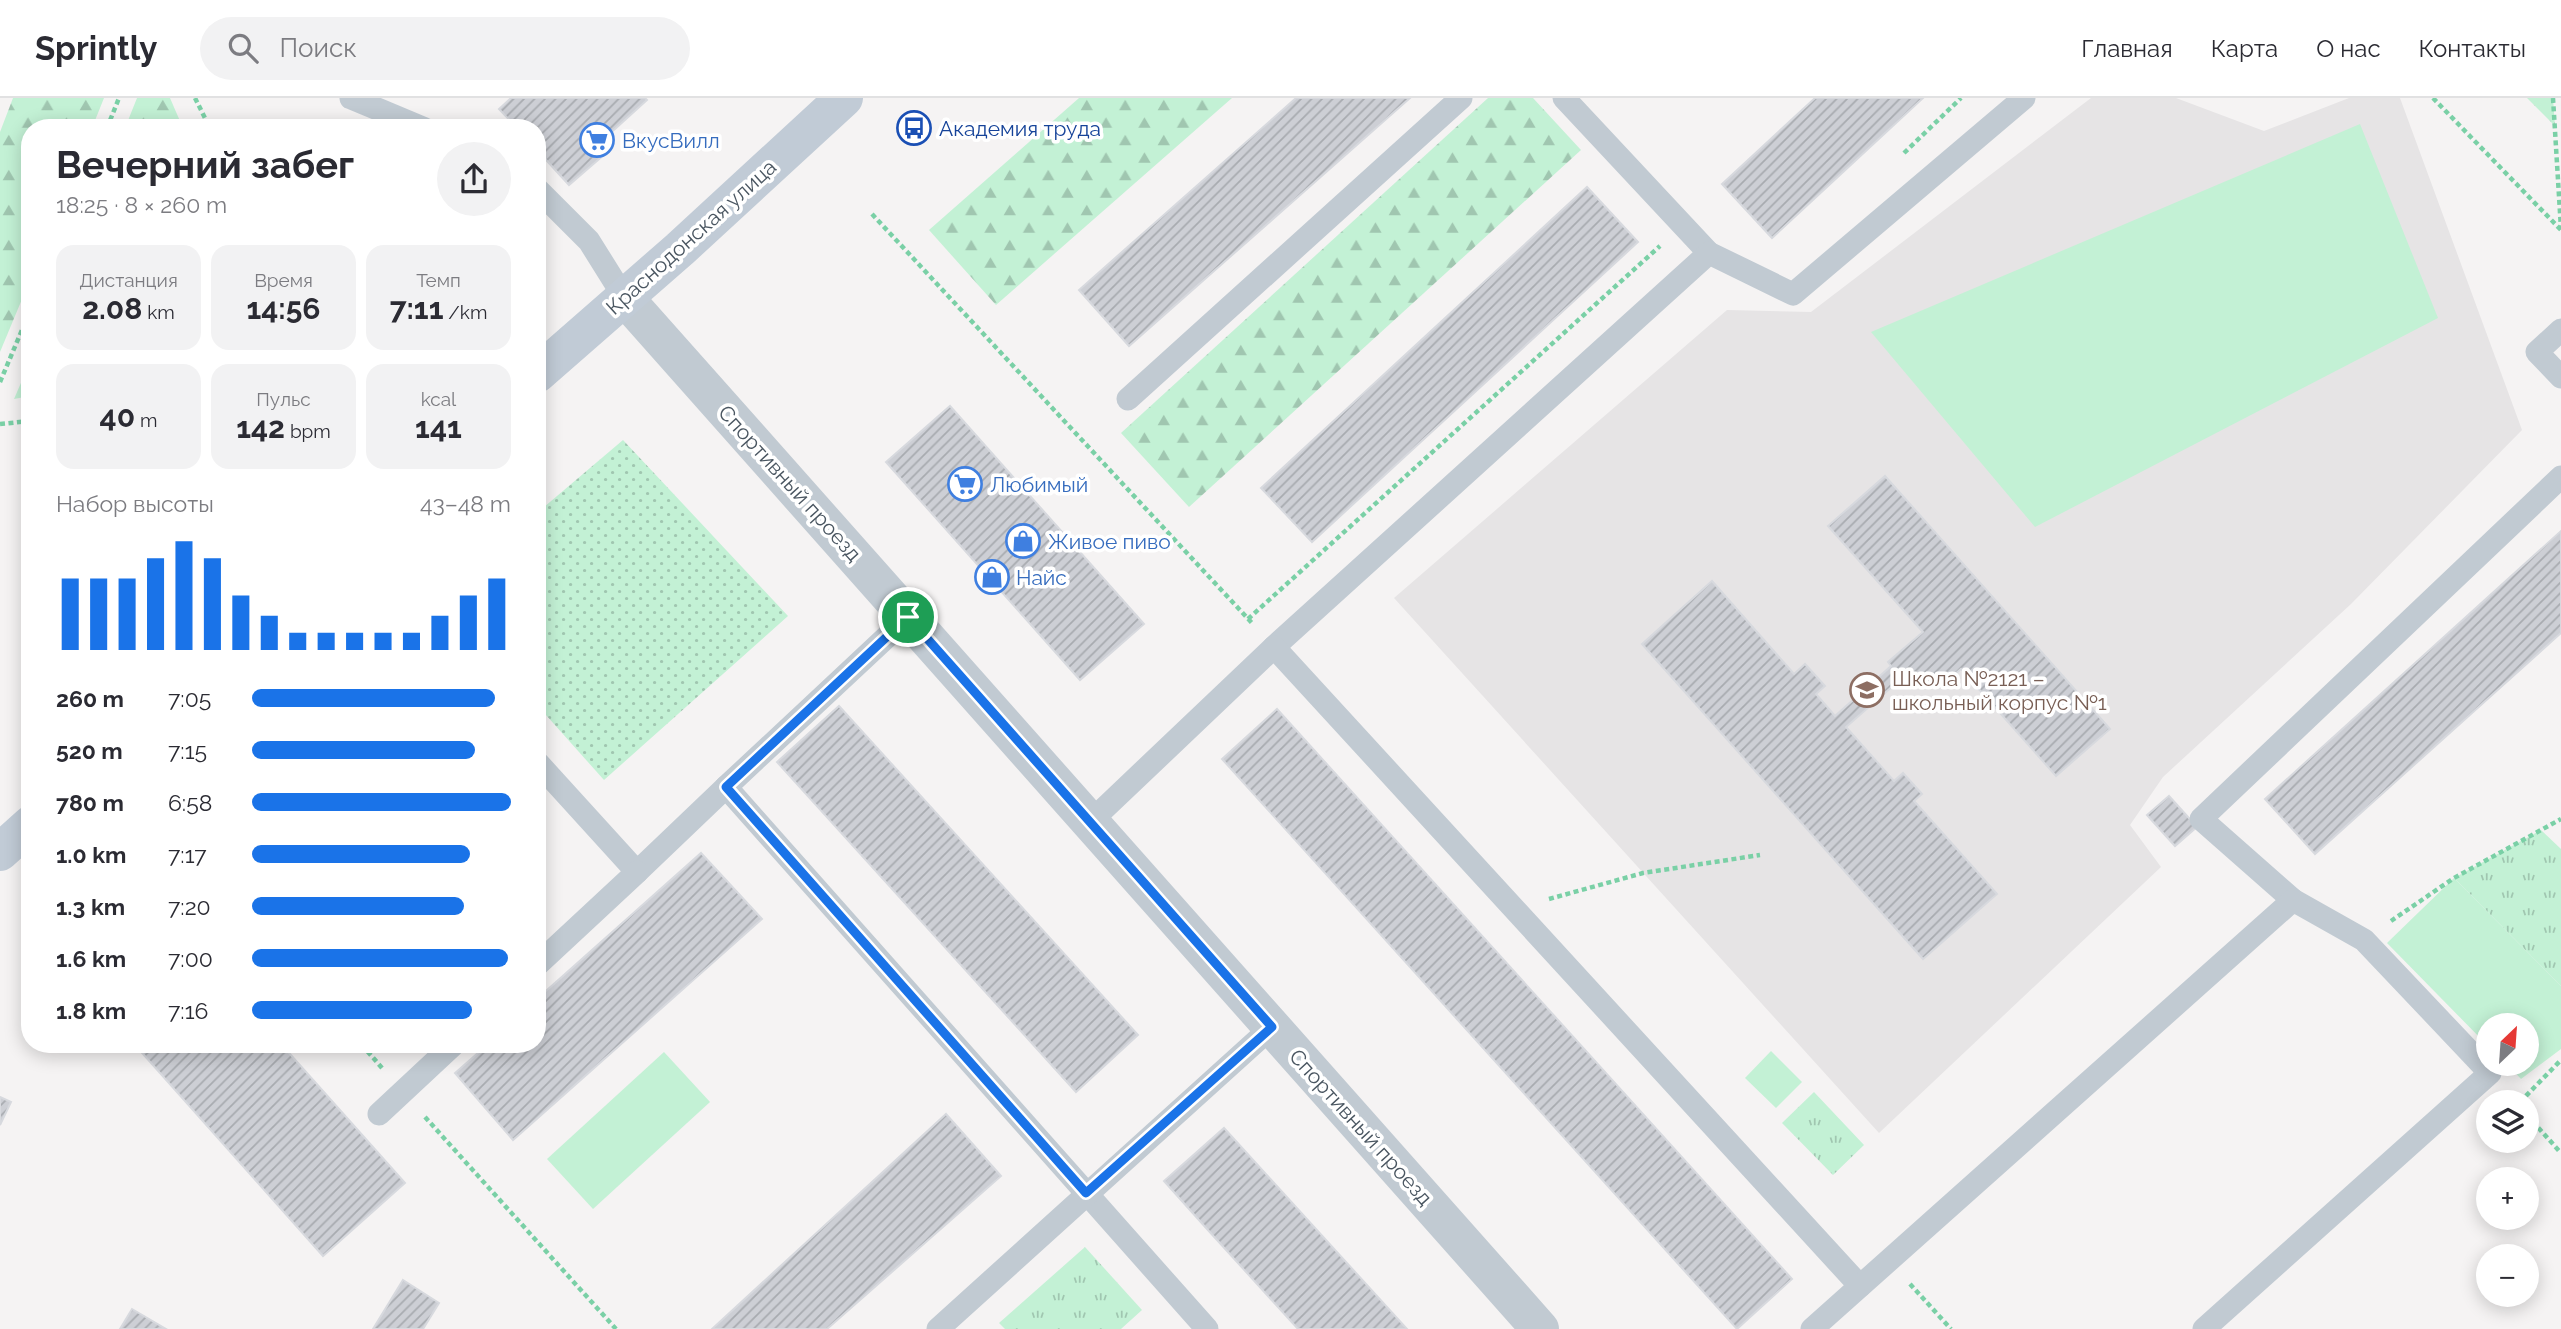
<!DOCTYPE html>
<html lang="ru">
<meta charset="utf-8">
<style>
body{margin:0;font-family:Raleway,sans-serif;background:#f2f2f3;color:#2b2b33;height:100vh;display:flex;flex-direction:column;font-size:26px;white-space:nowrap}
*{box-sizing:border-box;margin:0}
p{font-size:23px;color:#7c7c81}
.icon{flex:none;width:38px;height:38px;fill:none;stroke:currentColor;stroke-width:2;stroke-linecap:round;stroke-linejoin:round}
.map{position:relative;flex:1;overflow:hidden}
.side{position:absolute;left:21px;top:21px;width:525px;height:934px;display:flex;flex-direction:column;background:#fff;border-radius:28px;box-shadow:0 4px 18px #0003}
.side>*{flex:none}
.needle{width:46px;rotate:25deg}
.tools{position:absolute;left:2476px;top:915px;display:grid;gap:14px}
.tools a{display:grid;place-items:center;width:63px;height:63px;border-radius:50%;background:#fff;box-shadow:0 4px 18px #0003;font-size:35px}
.pin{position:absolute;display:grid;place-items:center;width:60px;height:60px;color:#fff;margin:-30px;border:4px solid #fff;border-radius:50%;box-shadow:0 2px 7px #0007}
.round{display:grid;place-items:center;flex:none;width:74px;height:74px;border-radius:37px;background:#f2f2f3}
.headline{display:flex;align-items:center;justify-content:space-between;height:119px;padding:0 35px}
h1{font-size:38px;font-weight:700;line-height:52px}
.stats{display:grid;grid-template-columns:repeat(3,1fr);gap:10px;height:119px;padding:7px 35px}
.stats div{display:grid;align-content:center;border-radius:18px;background:#f2f2f3;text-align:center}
.stats b{font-size:30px;font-weight:700}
.stats small{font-size:19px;font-weight:400}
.stats p{font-size:19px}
.chart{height:196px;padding:14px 35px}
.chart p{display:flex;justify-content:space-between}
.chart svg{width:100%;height:126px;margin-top:7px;stroke:#1a73e8;stroke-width:6}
ul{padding:0 35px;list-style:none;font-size:23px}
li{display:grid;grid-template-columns:112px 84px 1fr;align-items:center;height:52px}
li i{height:18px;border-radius:9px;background:#1a73e8}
header{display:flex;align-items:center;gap:42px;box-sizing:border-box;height:98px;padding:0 35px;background:#fff;border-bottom:2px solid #e1e1e2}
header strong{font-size:33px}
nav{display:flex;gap:38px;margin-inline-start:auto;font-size:24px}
.search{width:490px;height:63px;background:#f2f2f3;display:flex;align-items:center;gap:18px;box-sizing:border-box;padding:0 24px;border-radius:38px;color:#7c7c81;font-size:26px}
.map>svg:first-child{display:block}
</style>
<header>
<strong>Sprintly</strong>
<div class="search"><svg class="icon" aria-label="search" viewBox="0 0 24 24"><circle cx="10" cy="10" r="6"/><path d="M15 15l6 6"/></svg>Поиск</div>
<nav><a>Главная</a><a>Карта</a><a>О нас</a><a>Контакты</a></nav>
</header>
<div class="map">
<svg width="2561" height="1231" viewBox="0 0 2561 1231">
<defs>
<pattern id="grass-dots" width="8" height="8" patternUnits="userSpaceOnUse" patternTransform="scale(1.75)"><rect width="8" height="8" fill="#c3f1d5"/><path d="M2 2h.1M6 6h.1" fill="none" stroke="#a0c6b0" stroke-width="1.8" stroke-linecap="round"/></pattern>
<pattern id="forest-firs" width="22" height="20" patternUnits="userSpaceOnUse" patternTransform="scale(1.75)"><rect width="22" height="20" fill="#c3f1d5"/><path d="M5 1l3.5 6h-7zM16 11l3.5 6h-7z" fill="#a0c6b0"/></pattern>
<pattern id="park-tufts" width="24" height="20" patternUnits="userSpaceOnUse" patternTransform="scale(1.75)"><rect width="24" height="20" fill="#c3f1d5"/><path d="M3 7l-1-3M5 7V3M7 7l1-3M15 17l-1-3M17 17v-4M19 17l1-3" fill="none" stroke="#a0c6b0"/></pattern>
<pattern id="building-hatch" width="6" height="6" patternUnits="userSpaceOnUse" patternTransform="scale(1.75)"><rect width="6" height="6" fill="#cdcfd5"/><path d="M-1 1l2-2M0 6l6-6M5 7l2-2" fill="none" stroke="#a8abb0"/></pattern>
</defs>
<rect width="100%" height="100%" fill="#f5f3f3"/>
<polygon fill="#e6e4e5" points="2091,0 2176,0 2264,33 2349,0 2400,0 2522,332 2351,506 2163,679 2130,727 2161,769 1879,1035 1394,500 1727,212 1811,214"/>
<polygon fill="url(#grass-dots)" points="623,342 788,518 604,682 537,607 537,415"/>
<g fill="url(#forest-firs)">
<polygon points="13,0 104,0 92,30 30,30 30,182 0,254 0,34"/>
<polygon points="137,0 170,0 183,30 125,30"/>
<polygon points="1079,0 1232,0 996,207 929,132"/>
<polygon points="1488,0 1533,0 1581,52 1189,409 1121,335"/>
<polygon points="30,264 30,298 14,301"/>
</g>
<g fill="url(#park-tufts)">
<polygon points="2527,0 2553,0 2555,28"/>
<polygon points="2541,732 2561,751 2561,888 2454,780"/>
<polygon points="1814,994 1864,1047 1833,1077 1782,1025"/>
<polygon points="1085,1149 1142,1212 1121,1231 1005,1231 999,1225"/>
</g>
<g fill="#c3f1d5">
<polygon points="2360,26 2438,220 2035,429 1871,234"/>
<polygon points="2454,780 2561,888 2561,951 2521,981 2507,966 2527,966 2527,928 2488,928 2488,948 2387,845"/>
<polygon points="1771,953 1802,984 1776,1010 1745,980"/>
<polygon points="664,954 710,1004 593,1111 547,1061"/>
</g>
<g fill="url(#building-hatch)" stroke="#d7d9de" stroke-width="2">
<polygon points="511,0 645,0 647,2 604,41 612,50 569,87 537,52 537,30 517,30 499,11"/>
<polygon points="1296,0 1410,0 1129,248 1079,192"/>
<polygon points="1815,0 1923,0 1772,140 1722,86"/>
<polygon points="1587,89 1638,144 1312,444 1261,390"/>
<polygon points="950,308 1144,526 1080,582 886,364"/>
<polygon points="1885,378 2110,631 2056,678 1961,571 1940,589 1927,574 1909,590 1901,581 1846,629 1894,683 1903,675 1922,696 1914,703 1997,796 1923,861 1642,546 1712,483 1794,576 1805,566 1825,588 1816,596 1835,618 1891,568 1888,564 1923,534 1828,428"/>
<polygon points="2561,433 2561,535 2315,756 2265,701"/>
<polygon points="839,608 1138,937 1076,994 777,664"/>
<polygon points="1277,611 1792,1181 1737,1231 1222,661"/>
<polygon points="2169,698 2197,729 2175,748 2147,717"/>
<polygon points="701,755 762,821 513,1042 455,975 487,947 537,947 537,901"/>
<polygon points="135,947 282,947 405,1085 323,1158"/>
<polygon points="0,999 11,1004 0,1027"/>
<polygon points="946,1016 1001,1078 827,1231 712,1231"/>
<polygon points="1224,1030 1407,1231 1298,1231 1207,1131 1164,1083"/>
<polygon points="403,1182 439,1205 423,1231 373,1231"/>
<polygon points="132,1211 166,1231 120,1231"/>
</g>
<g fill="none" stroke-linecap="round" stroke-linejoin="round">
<g stroke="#7ad0a6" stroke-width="4.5" stroke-dasharray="5 3.5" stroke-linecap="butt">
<polyline points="195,0 210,30"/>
<polyline points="2433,0 2561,132"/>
<polyline points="2553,0 2561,131"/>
<polyline points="107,30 119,0"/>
<polyline points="1904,55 1961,0"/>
<polyline points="872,116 1252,525"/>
<polyline points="0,284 30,213"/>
<polyline points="0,326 30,323"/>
<polyline points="1248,521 1660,148"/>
<polyline points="1549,801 1643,775 1760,757"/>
<polyline points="2391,823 2454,780 2561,721"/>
<polyline points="362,947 382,970"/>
<polyline points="2520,1004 2561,962"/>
<polyline points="2527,1017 2561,1055"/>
<polyline points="425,1019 616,1231"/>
<polyline points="1910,1186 1951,1231"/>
</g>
<g stroke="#c1cad2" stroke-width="23">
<polyline points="351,0 423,30"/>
<polyline points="1564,0 1709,155"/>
<polyline points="537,91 589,143 624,199"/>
<polyline points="2561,232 2537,254 2561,279"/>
<polyline points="1128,301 1461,0"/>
<polyline points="1274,549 1709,155 1793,196 2024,0"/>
<polyline points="537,664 637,774 726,689 1207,1231"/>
<polyline points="726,689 908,519"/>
<polyline points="1090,724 1274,549 1860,1188"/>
<polyline points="2293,802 2201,721 2561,379"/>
<polyline points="537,867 637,774"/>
<polyline points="379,1016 453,947"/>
<polyline points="938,1231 1272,929"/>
<polyline points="1812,1231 2293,802 2364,842 2490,975 2204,1231"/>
</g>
<polyline stroke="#c1cad2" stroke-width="38" points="624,199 1540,1231"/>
<g stroke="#c1cbd6" stroke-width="38">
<polyline points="537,276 680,151 844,0"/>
<polyline points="0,754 30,727"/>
</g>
</g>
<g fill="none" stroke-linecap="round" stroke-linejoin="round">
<g stroke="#fff" stroke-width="14">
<polygon id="route" points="908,519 1272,929 1086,1095 726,689"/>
</g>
<use href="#route" stroke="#1a73e8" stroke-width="9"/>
</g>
<defs>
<g id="bus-ring" transform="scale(1.75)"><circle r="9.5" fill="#fff" stroke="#1a4fb4" stroke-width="1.5"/><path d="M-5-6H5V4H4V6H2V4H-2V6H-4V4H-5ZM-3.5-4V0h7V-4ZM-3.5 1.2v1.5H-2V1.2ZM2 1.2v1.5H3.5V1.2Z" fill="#1a4fb4"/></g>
<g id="supermarket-ring" transform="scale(1.75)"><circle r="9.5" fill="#fff" stroke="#3f7fe0" stroke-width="1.5"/><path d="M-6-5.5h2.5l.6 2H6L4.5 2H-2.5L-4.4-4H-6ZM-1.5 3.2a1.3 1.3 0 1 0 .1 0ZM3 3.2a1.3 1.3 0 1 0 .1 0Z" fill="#3f7fe0"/></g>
<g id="shop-ring" transform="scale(1.75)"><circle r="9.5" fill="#fff" stroke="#3f7fe0" stroke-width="1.5"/><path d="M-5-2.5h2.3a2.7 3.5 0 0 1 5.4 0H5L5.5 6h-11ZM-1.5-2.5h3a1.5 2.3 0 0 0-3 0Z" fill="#3f7fe0"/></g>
<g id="school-ring" transform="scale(1.75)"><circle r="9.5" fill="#fff" stroke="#8d6e63" stroke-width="1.5"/><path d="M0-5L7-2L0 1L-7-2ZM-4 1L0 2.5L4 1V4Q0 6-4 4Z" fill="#8d6e63"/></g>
</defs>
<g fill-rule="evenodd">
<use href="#bus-ring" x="914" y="30"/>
<use href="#supermarket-ring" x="597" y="42"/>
<use href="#supermarket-ring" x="965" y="386"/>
<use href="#shop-ring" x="1023" y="443"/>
<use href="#shop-ring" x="992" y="479"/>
<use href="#school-ring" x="1867" y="592"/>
</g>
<g text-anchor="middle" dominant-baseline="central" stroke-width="7" stroke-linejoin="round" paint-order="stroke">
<g font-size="21" fill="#164399" stroke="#fff" text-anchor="start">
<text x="939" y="30">Академия труда</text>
</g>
<g font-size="21" fill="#366cbe" stroke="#fff" text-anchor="start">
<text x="622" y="42">ВкусВилл</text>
<text x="990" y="386">Любимый</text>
<text x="1048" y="443">Живое пиво</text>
<text x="1016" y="479">Найс</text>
</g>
<g font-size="21" fill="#4a5661" stroke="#fff">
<text transform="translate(691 139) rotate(-42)">Краснодонская улица</text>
<text transform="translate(790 385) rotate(48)">Спортивный проезд</text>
<text transform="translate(1361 1029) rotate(48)">Спортивный проезд</text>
</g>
<g font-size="21" fill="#785e54" stroke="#fff" text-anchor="start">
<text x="1892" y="580">Школа №2121 –<tspan x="1892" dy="24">школьный корпус №1</tspan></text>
</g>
</g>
</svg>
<div class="tools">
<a><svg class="needle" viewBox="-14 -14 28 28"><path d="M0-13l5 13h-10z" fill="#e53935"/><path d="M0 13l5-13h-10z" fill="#7c7c81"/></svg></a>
<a><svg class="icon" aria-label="layers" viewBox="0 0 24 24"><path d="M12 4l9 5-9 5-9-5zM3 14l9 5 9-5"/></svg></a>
<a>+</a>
<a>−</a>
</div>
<div class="pin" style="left:908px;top:519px;background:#1e9e55"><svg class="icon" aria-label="arrive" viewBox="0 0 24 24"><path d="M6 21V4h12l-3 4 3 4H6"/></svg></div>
<section class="side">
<div class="headline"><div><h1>Вечерний забег</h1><p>18:25 · 8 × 260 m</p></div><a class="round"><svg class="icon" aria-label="share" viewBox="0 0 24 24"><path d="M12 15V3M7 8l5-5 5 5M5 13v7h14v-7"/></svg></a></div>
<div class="stats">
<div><p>Дистанция</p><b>2.08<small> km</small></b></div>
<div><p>Время</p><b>14:56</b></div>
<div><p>Темп</p><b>7:11<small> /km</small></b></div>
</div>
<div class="stats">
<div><b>40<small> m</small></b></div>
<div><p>Пульс</p><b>142<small> bpm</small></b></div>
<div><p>kcal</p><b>141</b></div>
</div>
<div class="chart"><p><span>Набор высоты</span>43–48 m</p>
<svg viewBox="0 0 160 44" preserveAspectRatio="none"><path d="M5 44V19M15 44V19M25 44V19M35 44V12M45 44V6M55 44V12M65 44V25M75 44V32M85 44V38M95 44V38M105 44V38M115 44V38M125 44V38M135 44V32M145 44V25M155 44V19"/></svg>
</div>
<ul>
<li><b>260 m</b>7:05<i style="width:94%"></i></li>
<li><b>520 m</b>7:15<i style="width:86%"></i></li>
<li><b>780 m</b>6:58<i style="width:100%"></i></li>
<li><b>1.0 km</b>7:17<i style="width:84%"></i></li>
<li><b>1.3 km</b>7:20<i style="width:82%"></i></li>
<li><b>1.6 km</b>7:00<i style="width:99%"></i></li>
<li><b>1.8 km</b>7:16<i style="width:85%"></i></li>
</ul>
</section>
</div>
